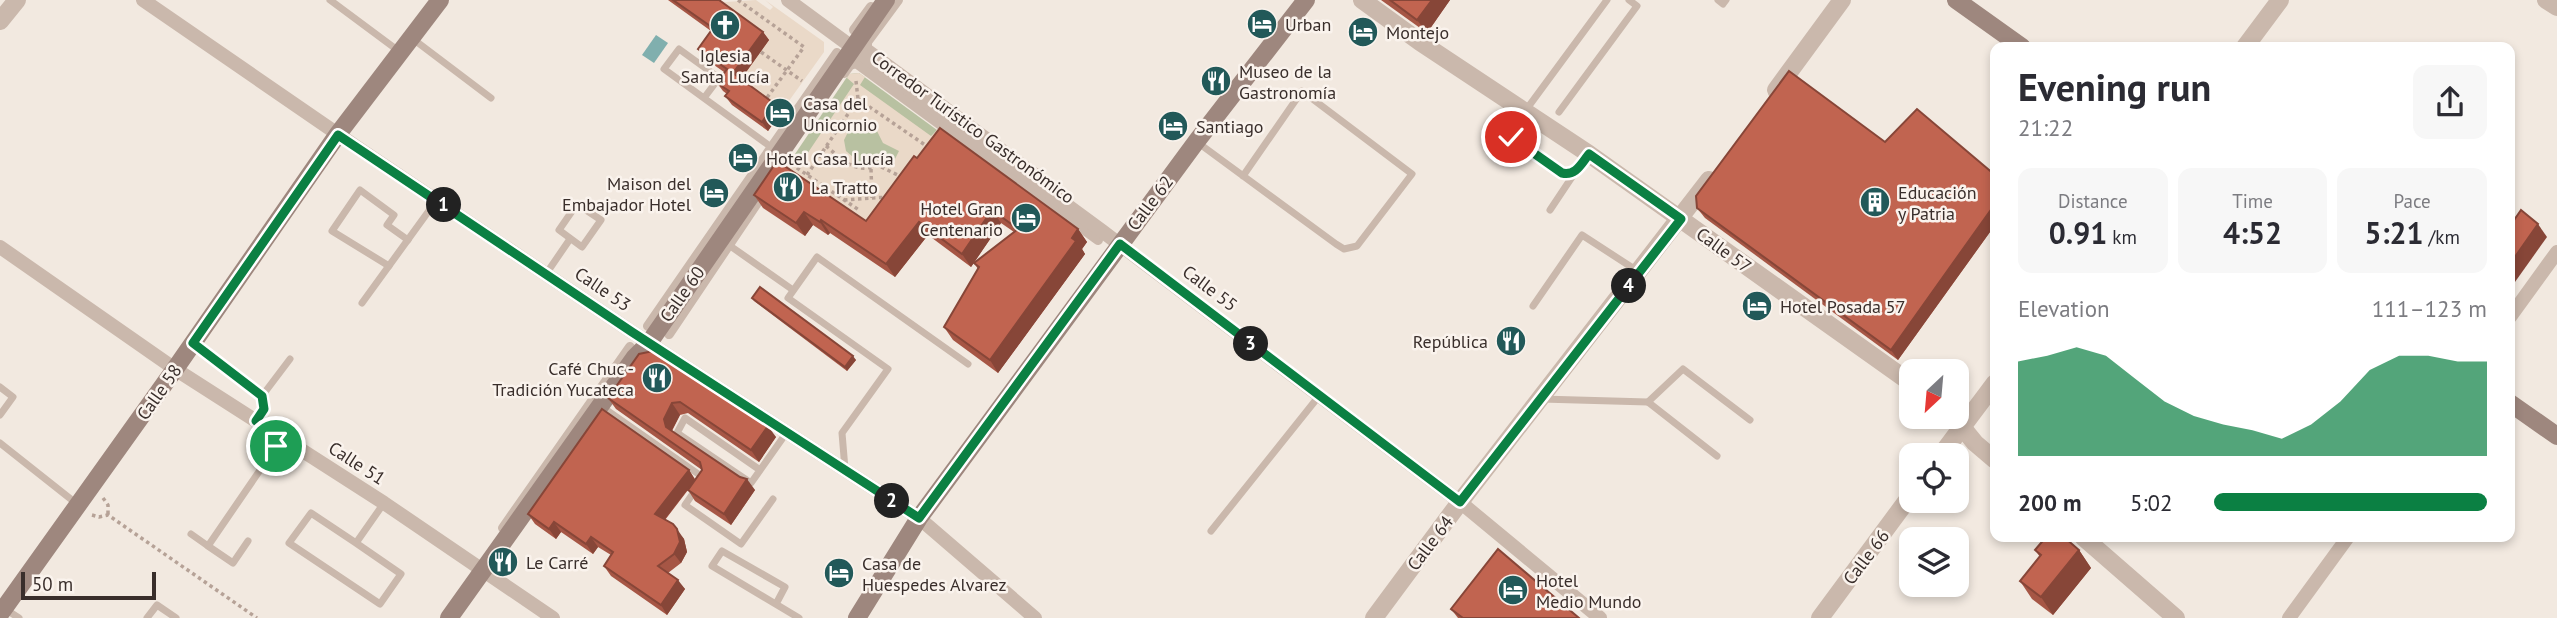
<!DOCTYPE html>
<meta charset="utf-8">
<style>
body{margin:0;font-family:"PT Sans",sans-serif;background:#f7f7f7;color:#2b2b33;height:100vh;display:flex;flex-direction:column;font-size:26px;white-space:nowrap}
*{box-sizing:border-box;margin:0}
p{font-size:23px;color:#7c7c81}
.icon{flex:none;width:38px;height:38px;fill:none;stroke:currentColor;stroke-width:2;stroke-linecap:round;stroke-linejoin:round}
.map{position:relative;flex:1;overflow:hidden}
.sheet{position:absolute;left:1990px;top:42px;width:525px;height:500px;display:flex;flex-direction:column;background:#fff;border-radius:14px;box-shadow:0 4px 10px #0003}
.sheet>*{flex:none}
.needle{width:46px;rotate:206deg}
.controls{position:absolute;left:1899px;top:359px;display:grid;gap:14px}
.controls a{display:grid;place-items:center;width:70px;height:70px;border-radius:14px;background:#fff;box-shadow:0 4px 10px #0003;font-size:35px}
.scale{position:absolute;left:21px;bottom:18px;width:135px;box-sizing:border-box;padding-left:7px;border:4px solid #392e2b;border-top:0;font-size:19px;line-height:24px;white-space:nowrap;color:#392e2b;-webkit-text-stroke:5px #faf3ed;paint-order:stroke}
.pin{position:absolute;display:grid;place-items:center;width:60px;height:60px;color:#fff;margin:-30px;border:4px solid #fff;border-radius:50%;box-shadow:0 2px 7px #0007}
.km{position:absolute;width:35px;height:35px;margin:-18px;border-radius:50%;background:#222;color:#fff;font-size:19px;line-height:35px;text-align:center}
.round{display:grid;place-items:center;flex:none;width:74px;height:74px;border-radius:14px;background:#f7f7f7}
.headline{display:flex;align-items:center;justify-content:space-between;height:119px;padding:0 28px}
h1{font-size:38px;font-weight:600;line-height:52px}
.stats{display:grid;grid-template-columns:repeat(3,1fr);gap:10px;height:119px;padding:7px 28px}
.stats div{display:grid;align-content:center;border-radius:14px;background:#f7f7f7;text-align:center}
.stats b{font-size:30px;font-weight:600}
.stats small{font-size:19px;font-weight:400}
.stats p{font-size:19px}
.chart{height:196px;padding:14px 28px}
.chart p{display:flex;justify-content:space-between}
.chart svg{width:100%;height:126px;margin-top:7px;fill:#0b8043;opacity:.7}
ul{padding:0 28px;list-style:none;font-size:23px}
li{display:grid;grid-template-columns:112px 84px 1fr;align-items:center;height:52px}
li i{height:18px;border-radius:9px;background:#0b8043}
.map>svg:first-child{display:block}
</style>
<div class="map">
<svg width="2557" height="618" viewBox="0 0 2557 618">
<rect width="100%" height="100%" fill="#f2e9e0"/>
<polygon fill="#b8c1a1" points="859,73 937,130 893,191 850,196 793,157 849,74"/>
<g fill="#ead9c8" fill-rule="evenodd">
<polygon points="713,0 726,2 756,0 770,10 773,7 765,0 824,42 824,52 781,112 739,82"/>
<path d="M 859,73 L 865,77 L 860,85 L 931,136 L 937,130 L 950,139 L 875,234 L 783,171 L 793,157 L 801,163 L 854,84 L 847,78 L 849,74 ZM 865,124 L 876,129 L 883,143 L 899,151 L 891,167 L 875,159 L 859,162 L 846,151 L 844,140 L 849,130 L 854,126 Z"/>
</g>
<polygon fill="#80afae" points="656,35 668,43 654,63 642,55"/>
<g fill="none" stroke-linecap="round" stroke-linejoin="round">
<g stroke="#b6a297" stroke-width="3.5" stroke-dasharray="3.5 3.5" stroke-linecap="butt">
<polyline points="738,0 804,47 766,99"/>
<polyline points="761,52 802,81"/>
<polyline points="856,81 858,99"/>
<path d="M 826,146 C 842,159 855,175 877,165 L 902,177"/>
<polyline points="791,164 859,210"/>
<polyline points="871,169 872,198"/>
<polyline points="807,175 858,99 928,147"/>
<polyline points="844,200 888,197"/>
<polyline points="103,498 108,505 108,515"/>
<polyline points="92,515 99,517 108,515 257,618"/>
</g>
<g stroke="#cab8ac" stroke-width="7">
<polyline points="330,0 400,52"/>
<polyline points="1718,0 1723,4 1726,0"/>
<polyline points="413,39 491,98"/>
<polyline points="704,98 719,78 679,49 664,69 771,147"/>
<polyline points="1513,105 1504,120 1507,132 1562,173 1572,174 1588,154"/>
<polyline points="1526,110 1607,0"/>
<polyline points="1559,112 1637,6 1629,0"/>
<polyline points="1197,142 1336,244 1344,249 1357,246 1412,174 1302,91 1243,176"/>
<polygon points="577,204 601,220 582,247 559,230"/>
<polyline points="1550,210 1576,171"/>
<polyline points="726,243 793,290"/>
<polyline points="389,266 332,231 360,190 394,215 387,225 408,240"/>
<polyline points="546,274 570,239"/>
<polyline points="362,303 436,201"/>
<polyline points="1533,306 1582,235 1639,272"/>
<polyline points="193,343 262,396"/>
<polyline points="0,387 13,397 0,415"/>
<polyline points="1541,399 1648,402 1717,456"/>
<polyline points="1648,402 1683,369 1750,420"/>
<polyline points="601,406 704,478 703,480"/>
<polyline points="256,421 264,409 262,396 290,359"/>
<polyline points="0,443 77,504"/>
<polyline points="845,469 842,433 888,369 788,298 817,257 968,364"/>
<polyline points="760,470 685,418 677,433 751,483 787,432"/>
<polyline points="696,489 685,505 741,544 773,499"/>
<polyline points="1211,531 1319,396"/>
<polyline points="191,534 208,546 282,438"/>
<polyline points="356,543 401,574 380,604 289,543 311,513 356,543 384,503"/>
<polyline points="208,546 233,563 248,541"/>
<polyline points="776,604 785,587 722,551 712,566 799,618"/>
<polyline points="5,609 19,618"/>
<polyline points="147,618 157,605 176,618"/>
</g>
<g stroke="#cab8ac" stroke-width="10">
<polyline points="898,0 867,42 867,48 1037,174"/>
<polyline points="854,30 871,7"/>
<polyline points="844,73 850,65 856,63 1098,240"/>
<polyline points="648,326 837,53"/>
<polyline points="669,334 765,191"/>
<polyline points="503,528 630,347"/>
</g>
<g stroke="#cab8ac" stroke-width="14">
<polyline points="143,0 358,148 632,332 919,518 1035,618"/>
<polyline points="788,0 1102,231 1460,502 1600,618"/>
<polyline points="0,247 175,369 384,503 553,618"/>
<polyline points="2510,317 2557,252"/>
<polyline points="2289,618 2348,537"/>
</g>
<g stroke="#cab8ac" stroke-width="18">
<polyline points="1362,0 1420,42 1589,154 1911,383"/>
<polyline points="2546,0 2557,7"/>
<polyline points="0,21 17,0"/>
<polyline points="2245,47 2280,0"/>
<polyline points="1776,90 1842,0"/>
<polyline points="1953,416 1975,443 1995,460"/>
<polyline points="1941,455 1995,383"/>
<polyline points="2083,537 2176,618"/>
<polyline points="1374,618 1460,502 1709,180"/>
<polyline points="1820,618 1911,495"/>
</g>
<g stroke="#9e877e" stroke-width="18">
<polyline points="1956,0 2022,47"/>
<polyline points="2510,403 2557,436"/>
<polyline points="0,614 175,369 338,134 440,0"/>
<polyline points="449,618 635,357 649,343 886,0"/>
<polyline points="857,618 919,518 1196,142 1306,0"/>
</g>
</g>
<g fill="#a65645">
<polygon points="668,0 719,0 763,32 769,40 741,79 781,112 768,131 732,105 725,96 727,94 723,91 717,83 724,72 704,58 698,49 711,31"/>
<polygon points="1381,0 1450,0 1427,33"/>
<polygon points="1885,142 1995,175 1995,225 1898,360 1705,218 1697,208"/>
<polygon points="917,158 1078,229 1087,242 1082,249 1085,254 998,373 953,340 944,327 978,269 974,263 1014,232 1001,223 971,267 928,235 895,277 830,233 828,235 813,225 805,236 763,208 754,195 866,221"/>
<polygon points="752,298 856,360 847,371 754,301"/>
<polygon points="639,354 776,437 759,462 688,413 680,415 672,431 755,490 731,525 695,501 688,490 665,520 684,539 687,552 681,563 668,573 685,589 667,615 611,576 604,566 611,555 598,547 593,554 561,532 556,539 535,524 528,514 689,470 695,479 702,470 616,409 608,398"/>
<polygon points="2035,550 2079,550 2091,568 2053,615 2032,599 2020,581 2040,557"/>
<polygon points="1451,609 1579,618 1458,618"/>
</g>
<g fill="#874638">
<polygon points="1432,0 1450,0 1427,33 1417,20"/>
<polygon points="763,32 769,40 739,82 733,73"/>
<polygon points="775,104 781,112 768,131 762,122"/>
<polygon points="1995,204 1995,225 1898,360 1891,350"/>
<polygon points="992,210 1001,223 971,267 962,254"/>
<polygon points="804,212 813,225 805,236 796,223"/>
<polygon points="821,220 830,233 828,235 820,222"/>
<polygon points="919,222 928,235 895,277 886,264"/>
<polygon points="2538,224 2547,237 2510,289 2510,264"/>
<polygon points="1078,229 1087,242 1082,249 1085,254 998,373 990,360"/>
<polygon points="853,356 856,360 847,371 845,367"/>
<polygon points="672,403 680,415 672,430 674,438 666,427 664,419"/>
<polygon points="768,426 776,437 759,462 751,450"/>
<polygon points="689,470 695,480 662,523 655,514"/>
<polygon points="747,479 755,490 731,525 724,514"/>
<polygon points="554,522 561,532 556,539 549,529"/>
<polygon points="677,529 684,539 687,552 681,563 674,554"/>
<polygon points="591,537 598,547 593,554 586,544"/>
<polygon points="2079,550 2091,568 2053,615 2041,597"/>
<polygon points="678,580 685,589 667,615 661,605"/>
</g>
<g fill="#c16450" stroke="#874638" stroke-width="2">
<polygon points="673,0 719,0 763,32 733,73 775,104 762,122 725,96 729,91 717,83 727,69 698,49 713,28"/>
<polygon points="1390,0 1432,0 1417,20"/>
<polygon points="1789,71 1885,142 1917,109 1995,175 1995,204 1891,350 1697,208 1696,196"/>
<polygon points="940,128 1078,229 1072,238 1076,241 990,360 944,327 979,267 974,263 1018,229 992,210 962,254 919,222 886,264 821,220 820,222 804,212 796,223 754,195 777,161 866,221 914,156 917,158"/>
<polygon points="2521,210 2538,224 2510,264 2510,226"/>
<polygon points="760,287 853,356 845,367 752,298"/>
<polygon points="653,351 768,426 751,450 680,402 672,403 664,419 666,427 740,477 747,479 724,514 688,490 702,470 700,462 608,398 639,354"/>
<polygon points="602,409 689,470 655,514 673,524 677,529 680,542 674,554 658,566 678,580 661,605 604,566 613,552 591,537 586,544 554,522 549,529 528,514"/>
<polygon points="2046,537 2064,537 2079,550 2041,597 2020,581 2041,555 2035,550"/>
<polygon points="1498,549 1579,618 1463,618 1451,609"/>
</g>
<g fill="none" stroke-linecap="round" stroke-linejoin="round">
<g stroke="#fff" stroke-width="14">
<path id="route" d="M 276,446 L 282,438 L 256,421 L 264,409 L 262,396 L 193,343 L 338,135 L 632,332 L 919,518 L 1120,244 L 1460,502 L 1681,219 L 1589,154 C 1581,164 1576,176 1562,173 L 1511,137"/>
</g>
<use href="#route" stroke="#0b8043" stroke-width="9"/>
</g>
<defs>
<g id="hotel-disc" transform="scale(1.575)"><circle r="9.5" fill="#225959" stroke="#faf3ed"/><path d="M-6-4.5h1.5V1H6V5H4.5V3h-9V5H-6ZM-4 0a1.8 1.8 0 1 1 3.6 0ZM.5 0V-2.5h3Q6-2.5 6 0Z" fill="#fff"/></g>
<g id="church-disc" transform="scale(1.575)"><circle r="9.5" fill="#225959" stroke="#faf3ed"/><path d="M-1.2-6h2.4v3.5h3.3v2.4h-3.3V6h-2.4V-.1h-3.3v-2.4h3.3Z" fill="#fff"/></g>
<g id="restaurant-disc" transform="scale(1.575)"><circle r="9.5" fill="#225959" stroke="#faf3ed"/><path d="M-5-6h1v4h1v-4h1v4h1v-4h1v5L-1.5 .5V6h-2V.5L-5-1ZM5-6V6H3V1.5H1.5Q1.5-4 5-6Z" fill="#fff"/></g>
<g id="building-disc" transform="scale(1.575)"><circle r="9.5" fill="#225959" stroke="#faf3ed"/><path d="M-4-6H4V6H1V3H-1V6H-4ZM-2.5-4.3h1.7v1.8h-1.7ZM.8-4.3h1.7v1.8H.8ZM-2.5-1h1.7V.8h-1.7ZM.8-1h1.7V.8H.8Z" fill="#fff"/></g>
</defs>
<g fill-rule="evenodd">
<use href="#hotel-disc" x="1262" y="24"/>
<use href="#church-disc" x="725" y="25"/>
<use href="#hotel-disc" x="1363" y="32"/>
<use href="#restaurant-disc" x="1216" y="81"/>
<use href="#hotel-disc" x="780" y="113"/>
<use href="#hotel-disc" x="1173" y="126"/>
<use href="#hotel-disc" x="743" y="158"/>
<use href="#restaurant-disc" x="788" y="187"/>
<use href="#hotel-disc" x="714" y="193"/>
<use href="#building-disc" x="1875" y="202"/>
<use href="#hotel-disc" x="1026" y="218"/>
<use href="#hotel-disc" x="1757" y="306"/>
<use href="#restaurant-disc" x="1511" y="341"/>
<use href="#restaurant-disc" x="657" y="378"/>
<use href="#restaurant-disc" x="503" y="562"/>
<use href="#hotel-disc" x="839" y="573"/>
<use href="#hotel-disc" x="1513" y="590"/>
</g>
<g text-anchor="middle" dominant-baseline="central" stroke-width="5" stroke-linejoin="round" paint-order="stroke">
<g font-size="18" fill="#392e2b" stroke="#faf3ed" text-anchor="start">
<text x="1285" y="24">Urban</text>
<text x="1386" y="32">Montejo</text>
<text x="725" y="55" text-anchor="middle">Iglesia<tspan x="725" dy="21">Santa Lucía</tspan></text>
<text x="1239" y="71">Museo de la<tspan x="1239" dy="21">Gastronomía</tspan></text>
<text x="803" y="103">Casa del<tspan x="803" dy="21">Unicornio</tspan></text>
<text x="1196" y="126">Santiago</text>
<text x="766" y="158">Hotel Casa Lucía</text>
<text x="691" y="183" text-anchor="end">Maison del<tspan x="691" dy="21">Embajador Hotel</tspan></text>
<text x="811" y="187">La Tratto</text>
<text x="1898" y="192">Educación<tspan x="1898" dy="21">y Patria</tspan></text>
<text x="1003" y="208" text-anchor="end">Hotel Gran<tspan x="1003" dy="21">Centenario</tspan></text>
<text x="1780" y="306">Hotel Posada 57</text>
<text x="1488" y="341" text-anchor="end">República</text>
<text x="634" y="368" text-anchor="end">Café Chuc -<tspan x="634" dy="21">Tradición Yucateca</tspan></text>
<text x="526" y="562">Le Carré</text>
<text x="862" y="563">Casa de<tspan x="862" dy="21">Huespedes Alvarez</tspan></text>
<text x="1536" y="580">Hotel<tspan x="1536" dy="21">Medio Mundo</tspan></text>
</g>
<g font-size="18" fill="#392e2b" stroke="#faf3ed">
<text transform="translate(973 127) rotate(36)">Corredor Turístico Gastronómico</text>
<text transform="translate(1150 203) rotate(-53)">Calle 62</text>
<text transform="translate(1724 250) rotate(36)">Calle 57</text>
<text transform="translate(1210 288) rotate(37)">Calle 55</text>
<text transform="translate(603 289) rotate(34)">Calle 53</text>
<text transform="translate(682 294) rotate(-55)">Calle 60</text>
<text transform="translate(159 392) rotate(-55)">Calle 58</text>
<text transform="translate(357 463) rotate(33)">Calle 51</text>
<text transform="translate(1430 543) rotate(-53)">Calle 64</text>
<text transform="translate(1866 557) rotate(-53)">Calle 66</text>
</g>
</g>
</svg>
<div class="controls">
<a><svg class="needle" viewBox="-14 -14 28 28"><path d="M0-13l5 13h-10z" fill="#e53935"/><path d="M0 13l5-13h-10z" fill="#7c7c81"/></svg></a>
<a><svg class="icon" aria-label="locate" viewBox="0 0 24 24"><circle cx="12" cy="12" r="6"/><path d="M12 2v4M12 18v4M2 12h4M18 12h4"/></svg></a>
<a><svg class="icon" aria-label="layers" viewBox="0 0 24 24"><path d="M12 4l9 5-9 5-9-5zM3 14l9 5 9-5"/></svg></a>
</div>
<div class="scale">50 m</div>
<div class="pin" style="left:276px;top:446px;background:#1e9e55"><svg class="icon" aria-label="arrive" viewBox="0 0 24 24"><path d="M6 21V4h12l-3 4 3 4H6"/></svg></div>
<div class="pin" style="left:1511px;top:137px;background:#d93025"><svg class="icon" aria-label="check" viewBox="0 0 24 24"><path d="M5 12l5 5 9-10"/></svg></div>
<b class="km" style="left:444px;top:205px">1</b>
<b class="km" style="left:892px;top:501px">2</b>
<b class="km" style="left:1251px;top:344px">3</b>
<b class="km" style="left:1629px;top:286px">4</b>
<section class="sheet">
<div class="headline"><div><h1>Evening run</h1><p>21:22</p></div><a class="round"><svg class="icon" aria-label="share" viewBox="0 0 24 24"><path d="M12 15V3M7 8l5-5 5 5M5 13v7h14v-7"/></svg></a></div>
<div class="stats">
<div><p>Distance</p><b>0.91<small> km</small></b></div>
<div><p>Time</p><b>4:52</b></div>
<div><p>Pace</p><b>5:21<small> /km</small></b></div>
</div>
<div class="chart"><p><span>Elevation</span>111–123 m</p>
<svg viewBox="0 0 160 44" preserveAspectRatio="none"><path d="M0 44V11L10 9L20 6L30 9L40 17L50 25L60 30L70 33L80 35L90 38L100 33L110 25L120 14L130 9L140 9L150 11L160 11V44z"/></svg>
</div>
<ul>
<li><b>200 m</b>5:02<i style="width:100%"></i></li>
</ul>
</section>
</div>
